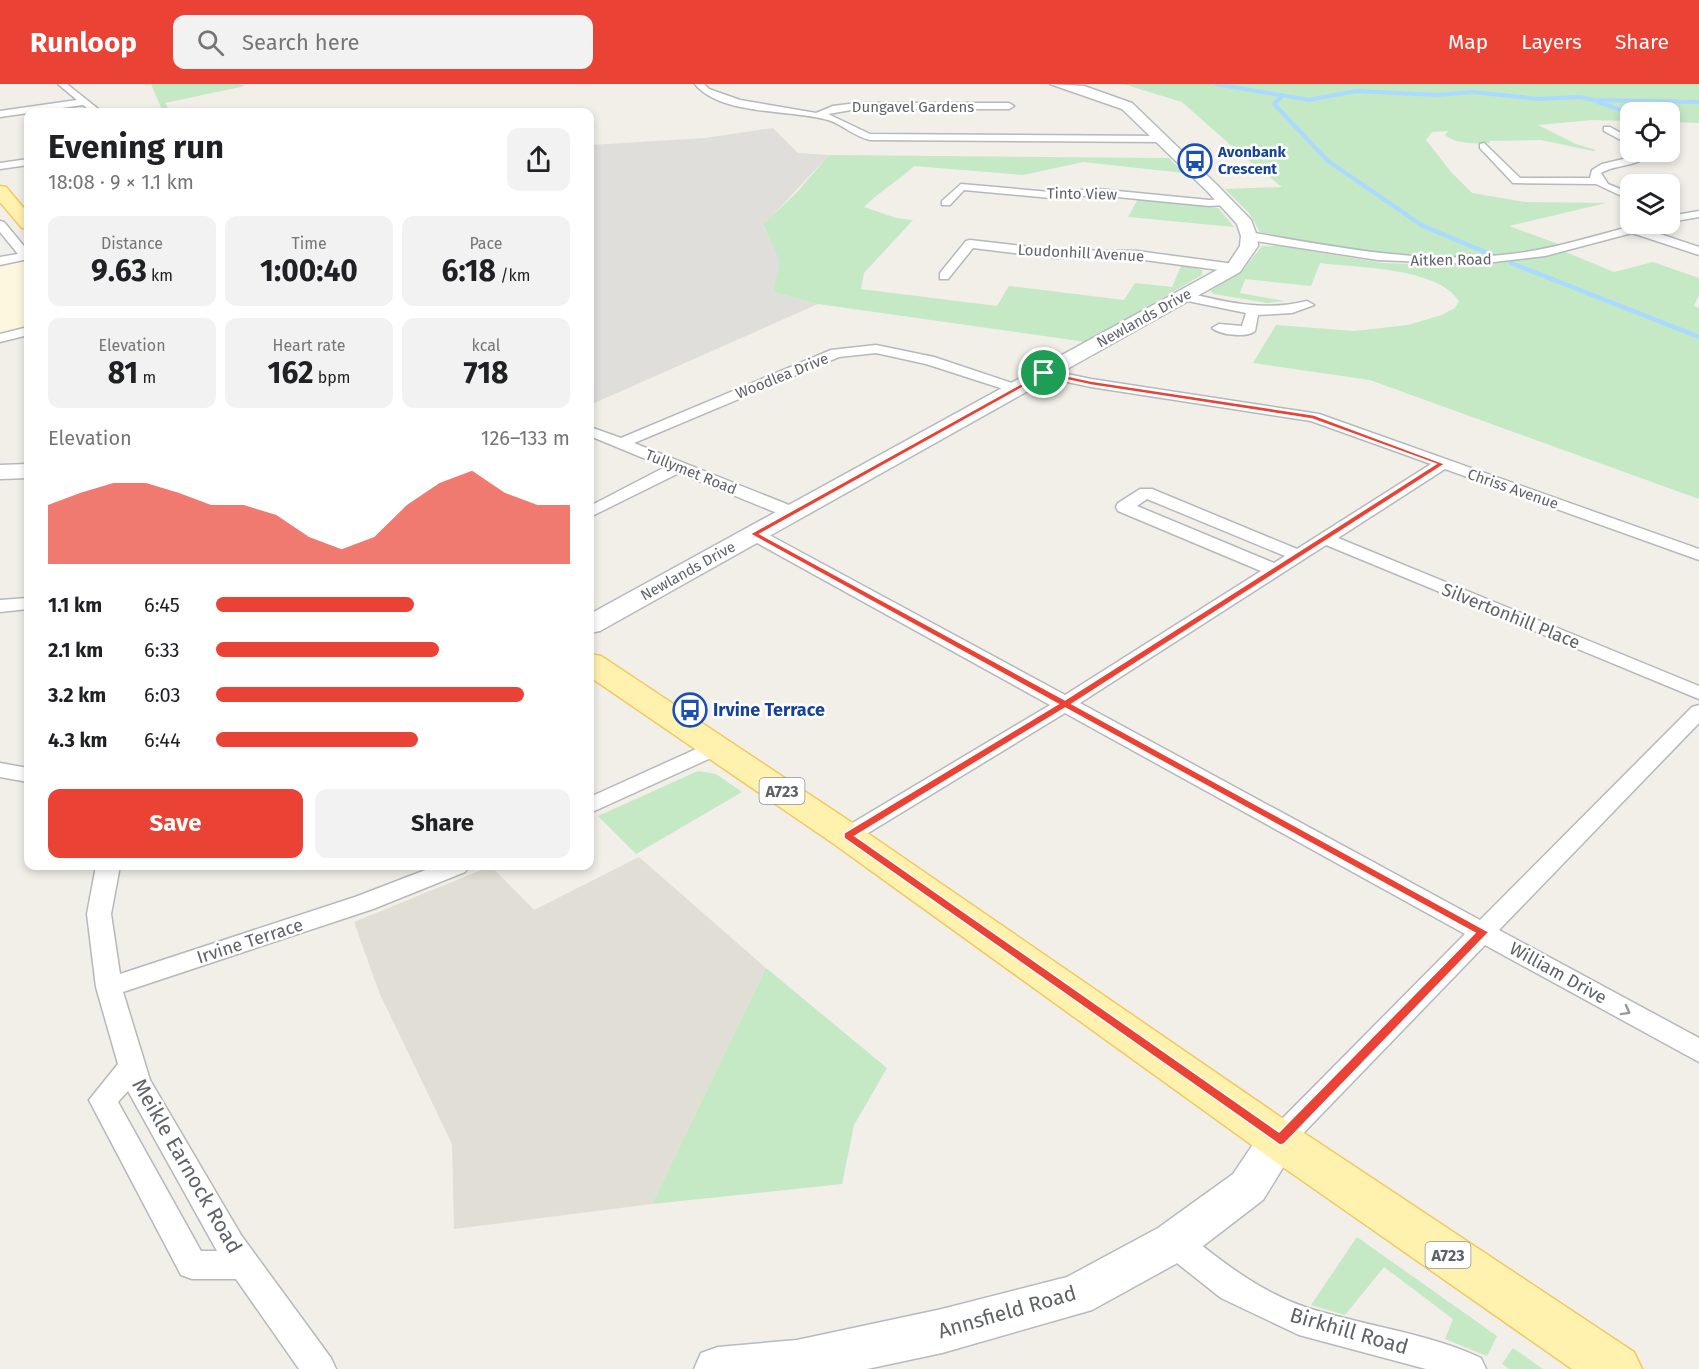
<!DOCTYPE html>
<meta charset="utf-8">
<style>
body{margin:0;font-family:"Fira Sans",sans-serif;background:#f2f2f2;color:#202124;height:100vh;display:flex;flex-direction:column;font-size:22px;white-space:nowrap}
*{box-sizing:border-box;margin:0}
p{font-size:20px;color:#757577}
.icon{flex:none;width:33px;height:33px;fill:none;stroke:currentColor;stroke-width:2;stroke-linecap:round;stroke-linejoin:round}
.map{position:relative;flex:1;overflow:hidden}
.drawer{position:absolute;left:24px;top:24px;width:570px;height:762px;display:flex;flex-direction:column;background:#fff;border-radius:12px;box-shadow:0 3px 9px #0003}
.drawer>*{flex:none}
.controls{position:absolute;left:1620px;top:18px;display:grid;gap:12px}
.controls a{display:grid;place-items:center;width:60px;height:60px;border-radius:12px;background:#fff;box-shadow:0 3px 9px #0003;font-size:30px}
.pin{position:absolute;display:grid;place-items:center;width:51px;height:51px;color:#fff;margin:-26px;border:3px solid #fff;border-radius:50%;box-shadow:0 2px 6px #0007}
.round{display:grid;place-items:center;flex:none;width:63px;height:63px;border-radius:12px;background:#f2f2f2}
.head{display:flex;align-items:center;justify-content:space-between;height:102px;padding:0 24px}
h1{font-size:33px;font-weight:700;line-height:45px}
.figures{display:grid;grid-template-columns:repeat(3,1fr);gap:9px;height:102px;padding:6px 24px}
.figures div{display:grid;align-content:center;border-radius:12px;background:#f2f2f2;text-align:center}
.figures b{font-size:30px;font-weight:700}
.figures small{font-size:16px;font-weight:400}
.figures p{font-size:16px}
.chart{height:168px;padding:12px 24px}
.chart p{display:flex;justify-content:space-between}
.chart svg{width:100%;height:108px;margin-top:6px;fill:#ea4335;opacity:.7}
.button{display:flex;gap:12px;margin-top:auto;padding:12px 24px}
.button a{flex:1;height:69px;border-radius:12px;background:#ea4335;color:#fff;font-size:24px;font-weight:700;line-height:69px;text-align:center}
.button a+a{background:#f2f2f2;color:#202124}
ul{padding:0 24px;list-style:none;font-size:20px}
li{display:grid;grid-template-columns:96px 72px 1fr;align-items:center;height:45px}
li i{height:15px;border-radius:8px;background:#ea4335}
header{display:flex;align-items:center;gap:36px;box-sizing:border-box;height:84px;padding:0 30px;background:#ea4335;color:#fff}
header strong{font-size:28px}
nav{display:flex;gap:33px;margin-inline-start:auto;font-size:21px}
.search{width:420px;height:54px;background:#f2f2f2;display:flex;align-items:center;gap:15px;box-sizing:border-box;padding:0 21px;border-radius:12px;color:#757577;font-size:22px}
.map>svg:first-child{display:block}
</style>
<header>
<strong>Runloop</strong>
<div class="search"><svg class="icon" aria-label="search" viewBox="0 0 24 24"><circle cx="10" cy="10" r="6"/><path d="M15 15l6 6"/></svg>Search here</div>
<nav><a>Map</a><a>Layers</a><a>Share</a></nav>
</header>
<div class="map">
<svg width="1699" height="1285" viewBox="0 0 1699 1285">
<rect width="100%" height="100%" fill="#f1efe8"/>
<polygon fill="#fef7e0" points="28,176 28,244 0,250 0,182"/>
<polygon fill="#e0deda" points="773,44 798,69 829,71 763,142 781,177 773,208 818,220 590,321 590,61 705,54"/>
<polygon fill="#e1ded6" points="639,773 766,884 652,1120 454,1145 452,1060 379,908 354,838 491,782 534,826"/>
<g fill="#c5e8c5">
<polygon points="151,0 239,0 245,2 165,19 170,27 163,28"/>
<path d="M 1123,0 L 1699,0 L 1699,39 L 1670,38 L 1670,28 L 1630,28 L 1630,37 L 1592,36 L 1538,41 L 1576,60 L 1596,66 L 1593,67 L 1541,56 L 1489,57 L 1490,59 C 1476,60 1456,60 1445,51 L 1448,47 L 1432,48 L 1426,56 L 1451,88 L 1472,109 L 1525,118 L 1606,119 L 1509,142 L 1564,162 L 1558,165 L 1614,188 L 1653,178 L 1699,194 L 1699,210 L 1694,222 L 1699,224 L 1699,415 L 1370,296 L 1253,279 L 1276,241 L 1354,247 L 1408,241 L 1442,231 L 1455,224 L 1459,217 C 1437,183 1358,184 1320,179 L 1311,202 L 1245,195 L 1240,209 L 1285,217 L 1268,219 L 1214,210 L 1210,207 L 1244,185 L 1262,162 L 1280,162 L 1383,179 L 1447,181 L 1428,174 L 1326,162 L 1260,148 L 1249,129 L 1225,105 L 1282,103 L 1243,72 L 1182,18 Z"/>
<path d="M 829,71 L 1169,74 L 1184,89 L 1083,78 L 1023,91 L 914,82 C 897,98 880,107 864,123 L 896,134 L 913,136 L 864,189 L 861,205 L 997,222 L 1009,202 L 1124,216 L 1135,199 L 1172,203 L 1182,180 L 1202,186 L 1202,191 L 1086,258 L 818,220 L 773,208 L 780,177 L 763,141 L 798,107 Z"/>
<polygon points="1138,115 1218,124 1234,143 1128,133"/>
<polygon points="698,687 716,690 742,708 636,770 598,732"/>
<polygon points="766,884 887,984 854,1041 842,1100 652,1120"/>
<polygon points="1357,1153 1497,1252 1487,1272 1445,1255 1453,1235 1384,1183 1345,1231 1311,1221"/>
<polygon points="1513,1264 1543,1285 1509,1285 1502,1280"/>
</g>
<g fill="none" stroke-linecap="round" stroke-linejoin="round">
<g stroke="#aadaff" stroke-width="4">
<polyline points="1216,0 1309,16 1356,7 1438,11 1473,8 1539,15 1580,13 1593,16 1699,18"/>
<polyline points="1282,12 1274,20 1328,77 1423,142"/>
<polyline points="1598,18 1630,29"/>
</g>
<g stroke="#aadaff" stroke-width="4.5">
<polyline points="1421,141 1492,171"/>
<polyline points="1511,179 1699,253"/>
</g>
<g stroke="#b5b8bc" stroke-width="3">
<g id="street">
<polygon points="58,0 67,0 102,28 92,28 83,21 0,33 0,27 77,16"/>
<path d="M 695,0 L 704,0 L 709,5 L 740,16 L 816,29 L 833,22 L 857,19 L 1009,19 L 1014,22 L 1009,25 L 857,25 L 828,30 L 870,50 L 1162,52 L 1167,55 L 1162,58 L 870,56 C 853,52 842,40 828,36 C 790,25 721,32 695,0 Z"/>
<polygon points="1604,43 1610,43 1630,54 1630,61 1604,47"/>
<path d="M 1484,59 L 1520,94 L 1590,94 L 1592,86 L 1602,80 L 1636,72 L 1638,68 L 1650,70 C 1638,83 1616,80 1601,89 L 1608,100 L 1630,109 L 1630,116 L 1596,100 L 1513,99 L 1480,64 L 1480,60 Z"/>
<polygon points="28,75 28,81 0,85 0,79"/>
<polygon points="961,100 1050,108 1097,105 1209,116 1225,115 1231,118 1225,121 1209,122 1097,111 1050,114 964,106 950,121 942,121 942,117"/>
<polygon points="1699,127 1699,133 1670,138 1670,132"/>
<polygon points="0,137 4,138 28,167 28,175 0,181 0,173 18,170 0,148"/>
<path d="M 1640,140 L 1656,140 L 1645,145 L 1699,163 L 1699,171 L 1632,149 L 1545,172 L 1476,180 L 1378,176 L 1249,156 L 1243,152 L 1249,148 C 1336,163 1423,181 1511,170 C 1555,165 1597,151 1640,140 Z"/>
<polygon points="970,156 1056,166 1137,167 1234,180 1240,184 1234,188 1137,175 1056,174 973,164 948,195 940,195 940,189 966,157"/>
<path d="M 1183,208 C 1226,218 1263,228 1307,217 L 1314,221 L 1292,229 L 1258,231 L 1255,247 C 1247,254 1220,251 1212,244 L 1219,240 L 1242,242 L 1246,229 L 1178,215 L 1178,209 Z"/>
<polygon points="28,243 28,251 0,258 0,250"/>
<polygon points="876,261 934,273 1021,302 1023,305 1016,309 926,280 876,269 839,273 634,359 799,425 801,429 799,433 787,433 679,389 590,433 590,422 665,383 590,352 590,343 621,354 831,266"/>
<path d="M 1044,285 L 1091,295 L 1319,330 L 1699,465 L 1699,476 L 1445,385 L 1338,454 L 1699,602 L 1699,615 L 1326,461 L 1080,619 L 1480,836 L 1692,623 L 1699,621 L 1699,639 L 1499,846 L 1699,954 L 1699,978 L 1485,861 L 1289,1064 L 1279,1068 L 1269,1064 L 1265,1056 L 1269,1048 L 1465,850 L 1065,629 L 855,757 L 847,760 L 839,757 L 835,752 L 839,747 L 1050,621 L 748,454 L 745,450 L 748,446 L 760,446 L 1065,611 L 1261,487 L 1118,427 L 1116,423 L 1118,419 L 1140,405 L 1152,405 L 1297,465 L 1431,380 L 1311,337 L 1091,303 L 1039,292 L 1037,289 ZM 1147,415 L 1285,472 L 1274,479 L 1137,422 Z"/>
<polygon points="28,514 28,525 0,528 0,516"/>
<polygon points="716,656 724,658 727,663 724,668 590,729 590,713"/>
<polygon points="0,679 28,684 28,698 0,693"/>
<path d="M 96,782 L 120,782 L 111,830 L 120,890 L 355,813 L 436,782 L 469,782 L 465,788 L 373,825 L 123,908 L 150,996 L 241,1151 L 331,1274 L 336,1285 L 299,1285 L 236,1195 L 192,1195 L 181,1191 L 89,1016 L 118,980 L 96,903 L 87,830 ZM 128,1007 L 217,1167 L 201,1167 L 118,1018 Z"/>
<path d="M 1174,1144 L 1185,1148 C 1222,1178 1259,1207 1305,1223 C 1363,1242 1425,1248 1481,1274 L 1486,1285 L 1426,1285 L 1299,1251 L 1221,1214 L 1163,1168 L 1159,1158 L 1163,1148 Z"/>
</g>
</g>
<g stroke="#b6babf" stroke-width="3">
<g id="secondary">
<polygon points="1050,0 1084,2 1132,19 1217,101 1251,136 1257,152 1258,162 1240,188 600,547 590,549 590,530 1228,180 1240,162 1241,152 1237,140 1207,107 1122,25"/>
<polygon points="28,380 28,394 0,395 0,381"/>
<polygon points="1279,1039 1294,1044 1300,1056 1263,1116 1190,1172 1092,1226 942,1269 867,1285 694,1285 701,1269 718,1263 797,1256 942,1225 1067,1193 1158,1144 1233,1090 1264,1044"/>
</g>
</g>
<g stroke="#f2c960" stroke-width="3">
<g id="primary">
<polygon points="0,102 6,103 28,129 28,145 22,144 0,118"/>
<polygon points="590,570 601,572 860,744 1295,1043 1634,1268 1642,1285 1572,1285 1263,1069 834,760 590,593"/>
</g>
</g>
<use href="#street" fill="#fff" fill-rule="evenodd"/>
<use href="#secondary" fill="#fff" fill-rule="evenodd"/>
<use href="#primary" fill="#fff2af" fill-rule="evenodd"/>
</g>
<defs><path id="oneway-chevron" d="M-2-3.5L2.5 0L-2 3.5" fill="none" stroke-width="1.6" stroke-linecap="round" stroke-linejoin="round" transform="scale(1.5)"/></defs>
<use stroke="#979a9d" href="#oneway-chevron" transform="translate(1626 927) rotate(29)"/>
<path fill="#ea4335" stroke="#fff" stroke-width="1.5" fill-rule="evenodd" d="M 1044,287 L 1091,297 L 1314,331 L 1445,380 L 1072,620 L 1489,848 L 1284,1060 L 1280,1061 L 844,754 L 844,749 L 1058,620 L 750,450 ZM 1045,291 L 1091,301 L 1312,335 L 1436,380 L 1065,616 L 760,450 ZM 1065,624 L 1475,849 L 1279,1048 L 855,752 Z"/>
<defs>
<g id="bus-ring" transform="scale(1.725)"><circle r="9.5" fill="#fff" stroke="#1a4fb4" stroke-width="1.5"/><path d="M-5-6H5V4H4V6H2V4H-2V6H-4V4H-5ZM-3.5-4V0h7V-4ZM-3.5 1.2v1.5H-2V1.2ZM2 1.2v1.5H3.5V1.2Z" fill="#1a4fb4"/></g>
</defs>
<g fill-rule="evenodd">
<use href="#bus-ring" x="1195" y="77"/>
<use href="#bus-ring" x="690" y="626"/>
</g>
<g text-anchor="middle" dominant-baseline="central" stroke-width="5" stroke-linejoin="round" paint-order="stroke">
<g font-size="15" fill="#5f6368" stroke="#fff">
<text x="913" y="23">Dungavel Gardens</text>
<text transform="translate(1082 110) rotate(1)">Tinto View</text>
<text transform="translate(1081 169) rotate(3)">Loudonhill Avenue</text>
<text transform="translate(1451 176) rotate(-1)">Aitken Road</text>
<text transform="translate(1144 234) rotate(-29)">Newlands Drive</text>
<text transform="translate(782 292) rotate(-22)">Woodlea Drive</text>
<text transform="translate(691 388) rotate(22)">Tullymet Road</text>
<text transform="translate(1513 405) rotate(19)">Chriss Avenue</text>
<text transform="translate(688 487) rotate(-29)">Newlands Drive</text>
</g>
<g font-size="15" font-weight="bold" fill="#164399" stroke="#fff" text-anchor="start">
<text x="1218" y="68">Avonbank<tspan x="1218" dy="17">Crescent</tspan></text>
</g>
<g fill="#fff" stroke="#8f9295" stroke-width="1.5">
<rect x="759.5" y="694" width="45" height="26" rx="4.5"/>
<rect x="1425.5" y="1158" width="45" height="26" rx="4.5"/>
</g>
<g font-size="16" font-weight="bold" fill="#5f6368">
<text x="782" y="707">A723</text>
<text x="1448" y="1171">A723</text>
</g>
<g font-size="18" fill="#5f6368" stroke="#fff">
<text transform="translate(1511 532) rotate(22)">Silvertonhill Place</text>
<text transform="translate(250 857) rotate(-18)">Irvine Terrace</text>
<text transform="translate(1558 889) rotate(29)">William Drive</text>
</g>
<g font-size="18" font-weight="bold" fill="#164399" stroke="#fff" text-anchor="start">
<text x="713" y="626">Irvine Terrace</text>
</g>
<g font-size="21" fill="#5f6368" stroke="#fff">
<text transform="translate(187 1082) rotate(60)">Meikle Earnock Road</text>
<text transform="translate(1007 1228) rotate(-16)">Annsfield Road</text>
<text transform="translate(1349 1247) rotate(16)">Birkhill Road</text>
</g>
</g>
</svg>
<div class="controls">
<a><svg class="icon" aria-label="locate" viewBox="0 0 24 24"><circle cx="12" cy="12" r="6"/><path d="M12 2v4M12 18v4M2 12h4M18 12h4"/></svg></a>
<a><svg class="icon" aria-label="layers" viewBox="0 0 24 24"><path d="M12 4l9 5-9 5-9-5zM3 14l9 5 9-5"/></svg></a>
</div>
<div class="pin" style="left:1044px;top:289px;background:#1e9e55"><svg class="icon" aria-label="arrive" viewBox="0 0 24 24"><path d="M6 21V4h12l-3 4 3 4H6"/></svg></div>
<section class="drawer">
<div class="head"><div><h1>Evening run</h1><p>18:08 · 9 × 1.1 km</p></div><a class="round"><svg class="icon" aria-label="share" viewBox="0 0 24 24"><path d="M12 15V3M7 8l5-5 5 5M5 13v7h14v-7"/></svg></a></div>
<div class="figures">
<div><p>Distance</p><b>9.63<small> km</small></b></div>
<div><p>Time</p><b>1:00:40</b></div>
<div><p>Pace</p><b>6:18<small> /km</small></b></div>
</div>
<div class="figures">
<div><p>Elevation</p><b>81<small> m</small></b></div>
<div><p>Heart rate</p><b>162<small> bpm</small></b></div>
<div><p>kcal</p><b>718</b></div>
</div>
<div class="chart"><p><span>Elevation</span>126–133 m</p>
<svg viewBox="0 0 160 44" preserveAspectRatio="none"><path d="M0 44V20L10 15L20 11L30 11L40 15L50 20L60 20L70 24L80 33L90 38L100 33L110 20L120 11L130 6L140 15L150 20L160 20V44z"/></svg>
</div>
<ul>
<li><b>1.1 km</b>6:45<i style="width:56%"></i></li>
<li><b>2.1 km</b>6:33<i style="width:63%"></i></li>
<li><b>3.2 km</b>6:03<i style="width:87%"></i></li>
<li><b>4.3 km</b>6:44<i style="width:57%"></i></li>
</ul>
<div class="button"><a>Save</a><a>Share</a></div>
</section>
</div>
